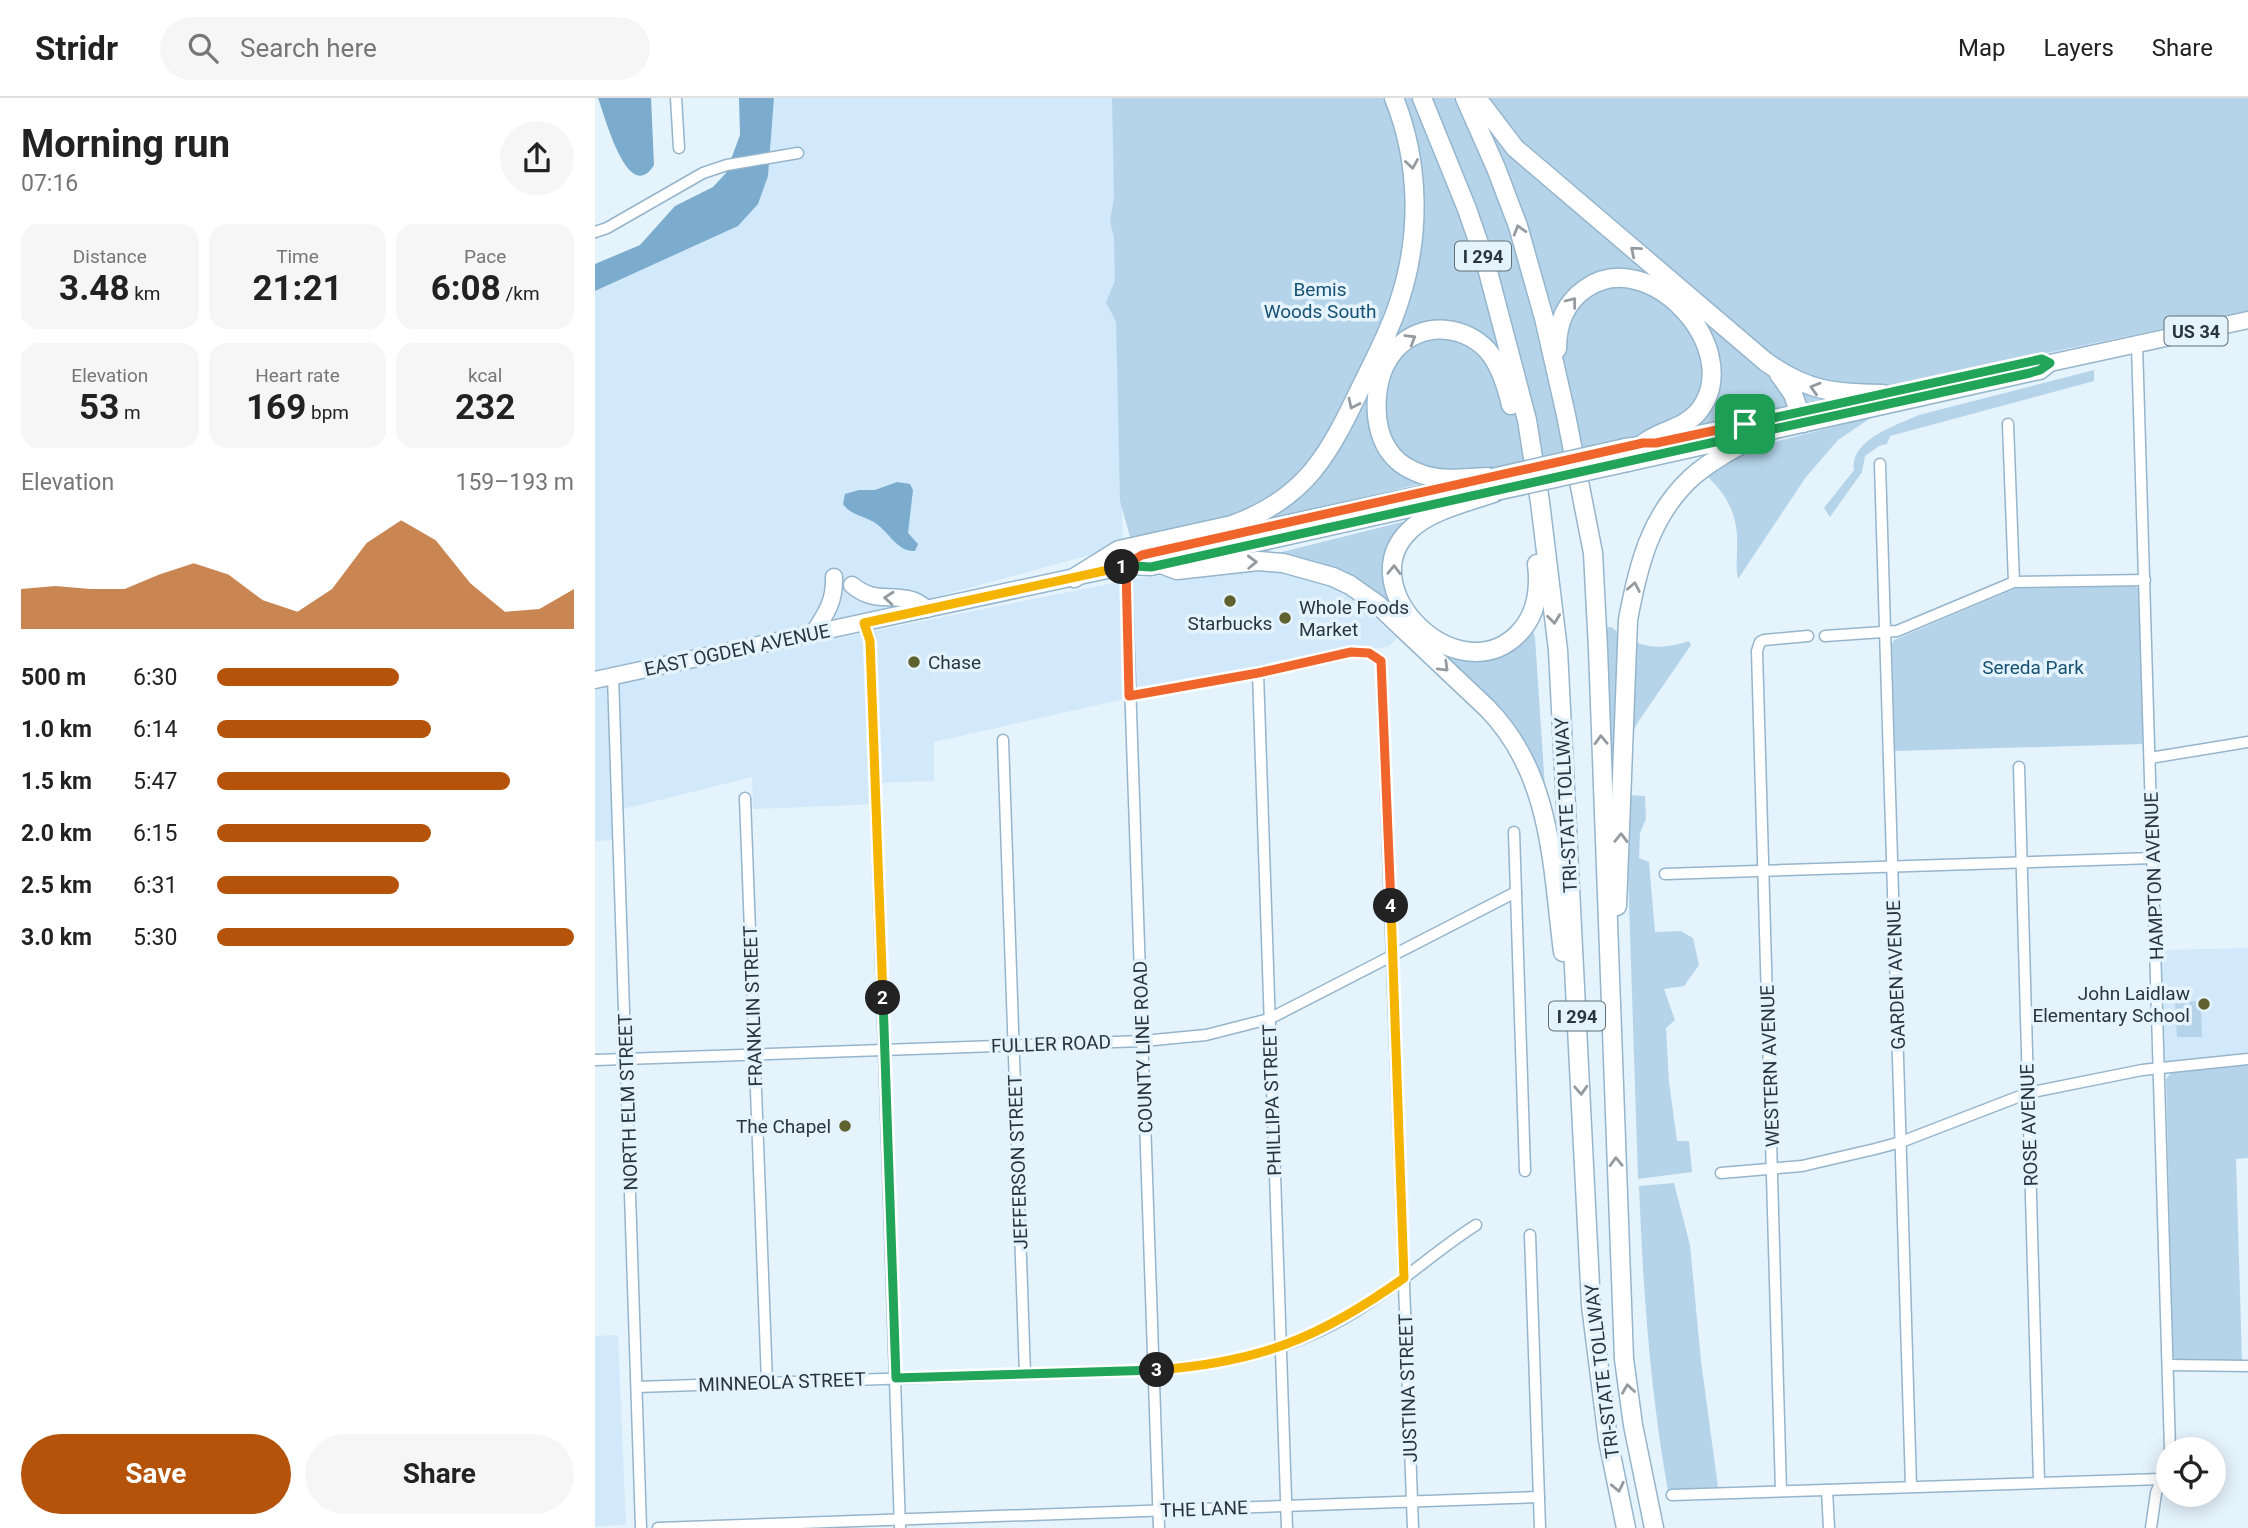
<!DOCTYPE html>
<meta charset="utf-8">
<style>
body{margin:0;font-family:Roboto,sans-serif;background:#f6f6f6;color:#222;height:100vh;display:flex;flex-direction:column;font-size:26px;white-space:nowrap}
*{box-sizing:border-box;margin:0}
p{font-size:23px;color:#767676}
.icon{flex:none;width:38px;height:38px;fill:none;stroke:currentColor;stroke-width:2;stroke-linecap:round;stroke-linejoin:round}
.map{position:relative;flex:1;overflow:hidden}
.sheet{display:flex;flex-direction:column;background:#fff;width:595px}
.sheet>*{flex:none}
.tools{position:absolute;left:1561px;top:1339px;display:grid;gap:14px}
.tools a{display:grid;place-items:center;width:70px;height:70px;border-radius:50%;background:#fff;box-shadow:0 4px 18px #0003;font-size:35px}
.pin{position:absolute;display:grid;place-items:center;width:60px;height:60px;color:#fff;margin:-30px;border-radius:14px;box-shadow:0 4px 10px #0006}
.km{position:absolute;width:35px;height:35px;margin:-18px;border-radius:50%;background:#222;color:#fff;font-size:19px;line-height:35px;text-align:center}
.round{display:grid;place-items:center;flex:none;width:74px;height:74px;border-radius:37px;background:#f6f6f6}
.overview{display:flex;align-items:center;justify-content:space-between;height:119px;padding:0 21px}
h1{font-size:38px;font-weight:700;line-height:52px}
.figures{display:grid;grid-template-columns:repeat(3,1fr);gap:10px;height:119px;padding:7px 21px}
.figures div{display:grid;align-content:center;border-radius:18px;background:#f6f6f6;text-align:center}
.figures b{font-size:35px;font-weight:700}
.figures small{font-size:19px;font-weight:400}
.figures p{font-size:19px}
.chart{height:196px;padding:14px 21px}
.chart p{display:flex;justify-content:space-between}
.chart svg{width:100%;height:126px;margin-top:7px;fill:#b45309;opacity:.7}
.cta{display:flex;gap:14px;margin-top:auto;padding:14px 21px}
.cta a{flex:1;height:80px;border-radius:42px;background:#b45309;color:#fff;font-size:28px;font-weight:700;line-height:80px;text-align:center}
.cta a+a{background:#f6f6f6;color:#222}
ul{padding:0 21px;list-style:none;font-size:23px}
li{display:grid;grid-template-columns:112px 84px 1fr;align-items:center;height:52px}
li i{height:18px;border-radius:9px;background:#b45309}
header{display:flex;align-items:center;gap:42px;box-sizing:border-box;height:98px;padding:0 35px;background:#fff;border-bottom:2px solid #e0e0e0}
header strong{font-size:33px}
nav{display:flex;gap:38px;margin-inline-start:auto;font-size:24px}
.search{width:490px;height:63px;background:#f6f6f6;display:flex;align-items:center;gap:18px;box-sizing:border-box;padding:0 24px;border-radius:38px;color:#767676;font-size:26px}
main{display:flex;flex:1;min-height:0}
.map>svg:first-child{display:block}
</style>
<header>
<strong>Stridr</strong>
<div class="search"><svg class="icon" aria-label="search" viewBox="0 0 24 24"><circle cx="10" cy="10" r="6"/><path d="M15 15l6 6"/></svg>Search here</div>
<nav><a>Map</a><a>Layers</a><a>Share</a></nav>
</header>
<main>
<section class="sheet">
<div class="overview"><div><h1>Morning run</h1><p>07:16</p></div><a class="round"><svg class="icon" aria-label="share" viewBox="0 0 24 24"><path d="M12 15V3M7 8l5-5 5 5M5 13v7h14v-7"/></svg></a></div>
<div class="figures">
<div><p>Distance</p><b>3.48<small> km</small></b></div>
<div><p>Time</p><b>21:21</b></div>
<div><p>Pace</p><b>6:08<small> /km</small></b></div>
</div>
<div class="figures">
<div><p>Elevation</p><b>53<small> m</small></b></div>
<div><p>Heart rate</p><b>169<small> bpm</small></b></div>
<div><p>kcal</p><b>232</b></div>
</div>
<div class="chart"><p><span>Elevation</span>159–193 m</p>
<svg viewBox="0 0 160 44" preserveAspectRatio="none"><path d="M0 44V30L10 29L20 30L30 30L40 25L50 21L60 25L70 34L80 38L90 30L100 14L110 6L120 13L130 28L140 38L150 37L160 30V44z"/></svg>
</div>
<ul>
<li><b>500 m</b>6:30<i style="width:51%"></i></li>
<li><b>1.0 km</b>6:14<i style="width:60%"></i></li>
<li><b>1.5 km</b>5:47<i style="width:82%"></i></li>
<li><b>2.0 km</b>6:15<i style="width:60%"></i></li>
<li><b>2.5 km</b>6:31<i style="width:51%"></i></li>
<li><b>3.0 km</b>5:30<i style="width:100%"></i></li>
</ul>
<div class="cta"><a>Save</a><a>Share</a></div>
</section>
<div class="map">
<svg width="1653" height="1430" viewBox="0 0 1653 1430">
<rect width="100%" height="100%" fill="#e5f3fd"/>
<g fill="#d1e9fb">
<polygon points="179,0 518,0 528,448 300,510 0,572 0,193 143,128 173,78"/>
<polygon points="661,471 712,478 751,495 802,540 794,548 511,605 339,644 339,683 284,685 285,706 158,711 157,679 28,711 29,742 0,743 0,592 108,567 544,480 607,473"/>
<polygon points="1653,850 1653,959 1566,968 1563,852"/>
<polygon points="23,1237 31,1427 0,1428 0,1238"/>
</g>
<g fill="#b5d4ea">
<path d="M 517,0 L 1653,0 L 1653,213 L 875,376 C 807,388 742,408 675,421 C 629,429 582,435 536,442 L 525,403 L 521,224 L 511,204 L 520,183 L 519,140 L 515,123 L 519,100 Z"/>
<path d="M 1499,272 L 1499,283 L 1295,338 L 1292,346 L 1284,348 L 1270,358 L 1267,374 L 1235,419 L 1229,410 L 1259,372 C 1254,342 1302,327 1324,317 Z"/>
<path d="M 1277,319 L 1243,342 L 1211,379 L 1143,481 C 1140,466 1143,452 1142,437 C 1140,404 1121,384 1096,365 Z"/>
<path d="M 811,423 C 797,438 786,457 787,479 C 788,486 792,495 795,501 L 791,505 L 748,475 L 712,462 L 675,457 Z"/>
<polygon points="1537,487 1543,490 1544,494 1549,646 1299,653 1297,546 1299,542 1422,490"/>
<path d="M 1016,529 C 1042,549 1062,554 1094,543 L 1096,547 L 1043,624 L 1020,668 L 1012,702 L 1006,530 Z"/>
<path d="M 938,532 L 940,540 L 950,690 L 927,641 L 852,558 C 891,568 912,564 938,532 Z"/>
<polygon points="1034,697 1050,698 1051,721 1045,735 1044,760 1054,764 1060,834 1086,833 1098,840 1104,867 1089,888 1069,891 1080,922 1071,930 1074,984 1082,1043 1094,1043 1097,1074 1043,1081 1031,713"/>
<polygon points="1606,903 1607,939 1582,939 1580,904"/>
<polygon points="1653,966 1653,1060 1641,1061 1647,1262 1584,1262 1578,1259 1571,981 1576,975"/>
<path d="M 1079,1085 L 1095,1147 L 1106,1263 L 1123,1389 L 1073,1393 C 1055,1292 1048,1191 1044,1088 Z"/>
</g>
<g fill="#7babcd">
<path d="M 3,0 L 56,0 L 59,67 C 33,109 9,15 3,0 Z"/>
<polygon points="144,0 179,0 173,78 163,106 143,128 0,193 0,166 45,147 80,108 118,89 131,75 145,37"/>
<path d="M 302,384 L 315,386 L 318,392 L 313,435 L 323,446 L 320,453 C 303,454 295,436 283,427 C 272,418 256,418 248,406 L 250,396 L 264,392 L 280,392 Z"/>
</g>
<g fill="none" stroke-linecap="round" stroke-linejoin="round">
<g stroke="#95b5cd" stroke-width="13">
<g id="minor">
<polyline points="81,0 84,50"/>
<polyline points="0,134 12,130 108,75 132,67 203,55"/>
<polyline points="1542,246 1575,1351"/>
<polyline points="1413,326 1419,484"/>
<polyline points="1285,366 1316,1388"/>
<polyline points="531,468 564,1430"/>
<polyline points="269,525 275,540 277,595 305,1430"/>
<polyline points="1230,538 1302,533 1419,484 1550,482"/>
<polyline points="663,575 692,1430"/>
<polyline points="18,578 46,1430"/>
<polyline points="534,598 663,575 756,554 774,555 786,563 818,1430"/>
<polyline points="408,642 430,1276"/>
<polyline points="1555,660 1653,644"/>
<polyline points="1424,669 1444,1384"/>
<polyline points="150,700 172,1284"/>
<polyline points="919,734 930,1073"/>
<polyline points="1070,776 1558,760"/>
<polyline points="0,962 548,943 611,937 674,921 921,794"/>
<polyline points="1126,1075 1207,1068 1280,1051 1306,1044 1433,995 1547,972 1653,961"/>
<polyline points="935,1137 945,1430"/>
<polyline points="1573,1267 1653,1268"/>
<path d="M 42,1289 L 559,1272 C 637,1266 707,1250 772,1206 C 810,1182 843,1151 881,1127"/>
<polyline points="1232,1392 1234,1430"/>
<polyline points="1186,1393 1162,553 1165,544 1169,542 1213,538"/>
<polyline points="1077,1397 1566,1381"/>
<polyline points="63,1430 944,1399"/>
<polyline points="1556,1430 1561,1395 1573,1364"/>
</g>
</g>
<g stroke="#95b5cd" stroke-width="19">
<g id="primary">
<polyline points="1030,349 1061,345 1207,314"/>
<polyline points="1033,365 1435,275 1445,273 1455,265 1653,222"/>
<polyline points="531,468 547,457 878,385"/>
<path d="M 257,487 C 280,506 293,495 317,502 C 322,503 328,508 332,511"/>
<path d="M 218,536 C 231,516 240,503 239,479"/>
<polyline points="0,582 531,468 556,469 864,400"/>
</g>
</g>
<g stroke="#95b5cd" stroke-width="21">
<g id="motorway">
<polyline points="827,0 872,111 891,166 932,322 945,404 963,552 996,1207 1013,1342 1031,1430"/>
<polyline points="870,0 901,70 923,128 949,220 971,317 998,455 1003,551 1029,1261 1038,1327 1059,1430"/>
<path d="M 882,0 L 920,50 L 1171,264 C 1214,294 1238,295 1288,296"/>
<path d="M 962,251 C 962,227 970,205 990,191 C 1054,145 1153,253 1103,314 C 1088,331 1066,332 1049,345"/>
<polyline points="1184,276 1198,296 1208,325"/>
<path d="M 897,379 C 874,379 852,384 829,377 C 817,373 805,367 797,357 C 775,331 777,278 800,252 C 826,222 874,226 897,258 C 907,273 912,290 916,307"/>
<path d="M 901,394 C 873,404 835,412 814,433 C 755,491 863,596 923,536 C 942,517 945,491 942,466"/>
<path d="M 566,466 L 582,472 L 663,463 L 688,465 L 738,479 L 755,487 L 782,506 L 892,610 C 957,676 957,767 968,854"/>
<path d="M 479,480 L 524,452 L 637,427 C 712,400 734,356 767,287 C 780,260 795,233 804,204 C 826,138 825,65 799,0"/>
<path d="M 1022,808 L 1033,522 C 1043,468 1055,418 1096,380 C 1117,361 1146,347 1171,333"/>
</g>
</g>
<use href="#minor" stroke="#fff" stroke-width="10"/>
<use href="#primary" stroke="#fff" stroke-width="16"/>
<use href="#motorway" stroke="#fff" stroke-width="18"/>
<g stroke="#95b5cd" stroke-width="19" stroke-linecap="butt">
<g id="primary-bridge">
<polyline points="897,379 1030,349"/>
<polyline points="901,394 1033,365"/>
</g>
</g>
<use href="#primary-bridge" stroke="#fff" stroke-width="16"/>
</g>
<defs><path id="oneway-chevron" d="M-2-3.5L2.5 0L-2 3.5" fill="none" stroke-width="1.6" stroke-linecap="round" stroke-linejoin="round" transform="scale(1.75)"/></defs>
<g stroke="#949aa0">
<use href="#oneway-chevron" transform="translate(817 66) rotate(81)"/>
<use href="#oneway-chevron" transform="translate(924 132) rotate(-107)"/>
<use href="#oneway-chevron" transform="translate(1040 153) rotate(-140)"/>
<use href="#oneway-chevron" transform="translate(977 204) rotate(-52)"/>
<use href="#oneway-chevron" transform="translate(816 241) rotate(-31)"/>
<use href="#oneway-chevron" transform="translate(1220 290) rotate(-163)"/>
<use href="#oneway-chevron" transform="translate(758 306) rotate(116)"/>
<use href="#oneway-chevron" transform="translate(657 464) rotate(-2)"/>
<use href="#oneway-chevron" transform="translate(799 472) rotate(-89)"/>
<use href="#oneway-chevron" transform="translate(1039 489) rotate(-79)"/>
<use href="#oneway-chevron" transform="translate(294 500) rotate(-175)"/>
<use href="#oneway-chevron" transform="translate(959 521) rotate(83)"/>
<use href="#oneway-chevron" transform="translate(849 569) rotate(44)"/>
<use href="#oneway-chevron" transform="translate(1006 642) rotate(-92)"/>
<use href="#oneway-chevron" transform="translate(1026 740) rotate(-89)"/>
<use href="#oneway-chevron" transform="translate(986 992) rotate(87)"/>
<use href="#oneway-chevron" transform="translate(1021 1064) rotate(-92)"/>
<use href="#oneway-chevron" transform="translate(1033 1291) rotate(-98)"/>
<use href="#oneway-chevron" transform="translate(1023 1389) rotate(78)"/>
</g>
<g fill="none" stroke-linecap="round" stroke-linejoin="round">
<g stroke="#fff" stroke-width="14">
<polyline id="split-1" points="527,469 547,457 1048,345 1061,345 1150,326"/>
</g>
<g stroke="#fff" stroke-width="14">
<polyline id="split-2" points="288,900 275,543 269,525 527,469"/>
</g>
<g stroke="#fff" stroke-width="14">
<polyline id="split-3" points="288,900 301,1280 562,1272"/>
</g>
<g stroke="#fff" stroke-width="14">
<path id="split-4" d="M 562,1272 C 665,1264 725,1240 809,1180 L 796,808"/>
</g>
<g stroke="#fff" stroke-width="14">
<polyline id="split-5" points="539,468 531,468 534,598 663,575 756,554 774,555 786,563 796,808"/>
</g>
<g stroke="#fff" stroke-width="14">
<polyline id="split-6" points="539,468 556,469 1165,334"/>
</g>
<g stroke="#fff" stroke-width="14">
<polyline id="split-7" points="1150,326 1447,261 1455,265 1445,272 1435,275 1165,334"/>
</g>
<use href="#split-1" stroke="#f0652b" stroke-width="9"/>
<use href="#split-2" stroke="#f5b400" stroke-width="9"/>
<use href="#split-3" stroke="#22a559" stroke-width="9"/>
<use href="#split-4" stroke="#f5b400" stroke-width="9"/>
<use href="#split-5" stroke="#f0652b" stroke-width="9"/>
<use href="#split-6" stroke="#22a559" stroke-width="9"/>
<use href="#split-7" stroke="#22a559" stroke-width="9"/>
</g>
<g fill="#5f622f" stroke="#e5f3fd" stroke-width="2.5">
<circle cx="635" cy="503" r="7"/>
<circle cx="690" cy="520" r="7"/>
<circle cx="319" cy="564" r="7"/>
<circle cx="1609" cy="906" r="7"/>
<circle cx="250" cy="1028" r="7"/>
</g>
<g text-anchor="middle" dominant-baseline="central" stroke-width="7" stroke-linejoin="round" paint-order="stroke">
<g fill="#e5f3fd" stroke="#616f79" stroke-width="2">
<rect x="860" y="143.5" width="56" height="29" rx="5"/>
<rect x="1569.5" y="218.5" width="63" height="29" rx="5"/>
<rect x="954" y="903.5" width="56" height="29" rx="5"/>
</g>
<g font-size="18" font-weight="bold" fill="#293640">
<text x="888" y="158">I 294</text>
<text x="1601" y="233">US 34</text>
<text x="982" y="918">I 294</text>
</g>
<g font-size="19" fill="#175173" stroke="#e5f3fd">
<text x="725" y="191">Bemis<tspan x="725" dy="22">Woods South</tspan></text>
<text x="1438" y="569">Sereda Park</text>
</g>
<g font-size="19" fill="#293640" stroke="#e5f3fd" text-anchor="start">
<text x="704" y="509">Whole Foods<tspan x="704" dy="22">Market</tspan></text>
<text x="635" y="525" text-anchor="middle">Starbucks</text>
<text x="333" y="564">Chase</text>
<text x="1595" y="895" text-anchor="end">John Laidlaw<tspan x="1595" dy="22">Elementary School</tspan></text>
<text x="236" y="1028" text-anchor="end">The Chapel</text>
</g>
<g font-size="19" fill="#293640" stroke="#e5f3fd">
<text transform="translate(142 552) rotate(-12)">EAST OGDEN AVENUE</text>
<text transform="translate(971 707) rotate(-93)">TRI-STATE TOLLWAY</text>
<text transform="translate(1559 778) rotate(-92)">HAMPTON AVENUE</text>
<text transform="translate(1301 877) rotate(-92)">GARDEN AVENUE</text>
<text transform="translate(158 908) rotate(-92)">FRANKLIN STREET</text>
<text transform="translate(456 946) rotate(-2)">FULLER ROAD</text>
<text transform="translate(548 949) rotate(-92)">COUNTY LINE ROAD</text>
<text transform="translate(1175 968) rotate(-92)">WESTERN AVENUE</text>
<text transform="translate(677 1002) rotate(-92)">PHILLIPA STREET</text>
<text transform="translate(33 1004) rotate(-92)">NORTH ELM STREET</text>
<text transform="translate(1434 1027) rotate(-92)">ROSE AVENUE</text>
<text transform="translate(423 1064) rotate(-92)">JEFFERSON STREET</text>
<text transform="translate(1007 1273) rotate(-97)">TRI-STATE TOLLWAY</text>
<text transform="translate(187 1284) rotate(-2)">MINNEOLA STREET</text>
<text transform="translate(813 1290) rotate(-92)">JUSTINA STREET</text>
<text transform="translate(609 1411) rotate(-2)">THE LANE</text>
</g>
</g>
</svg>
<div class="tools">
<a><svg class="icon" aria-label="locate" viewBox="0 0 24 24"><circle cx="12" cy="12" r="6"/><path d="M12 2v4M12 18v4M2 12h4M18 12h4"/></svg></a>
</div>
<div class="pin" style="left:1150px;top:326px;background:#1e9e55"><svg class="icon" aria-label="arrive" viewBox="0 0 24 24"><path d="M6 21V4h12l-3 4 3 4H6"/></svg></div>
<b class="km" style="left:527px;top:469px">1</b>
<b class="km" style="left:288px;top:900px">2</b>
<b class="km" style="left:562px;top:1272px">3</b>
<b class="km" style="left:796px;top:808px">4</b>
</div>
</main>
